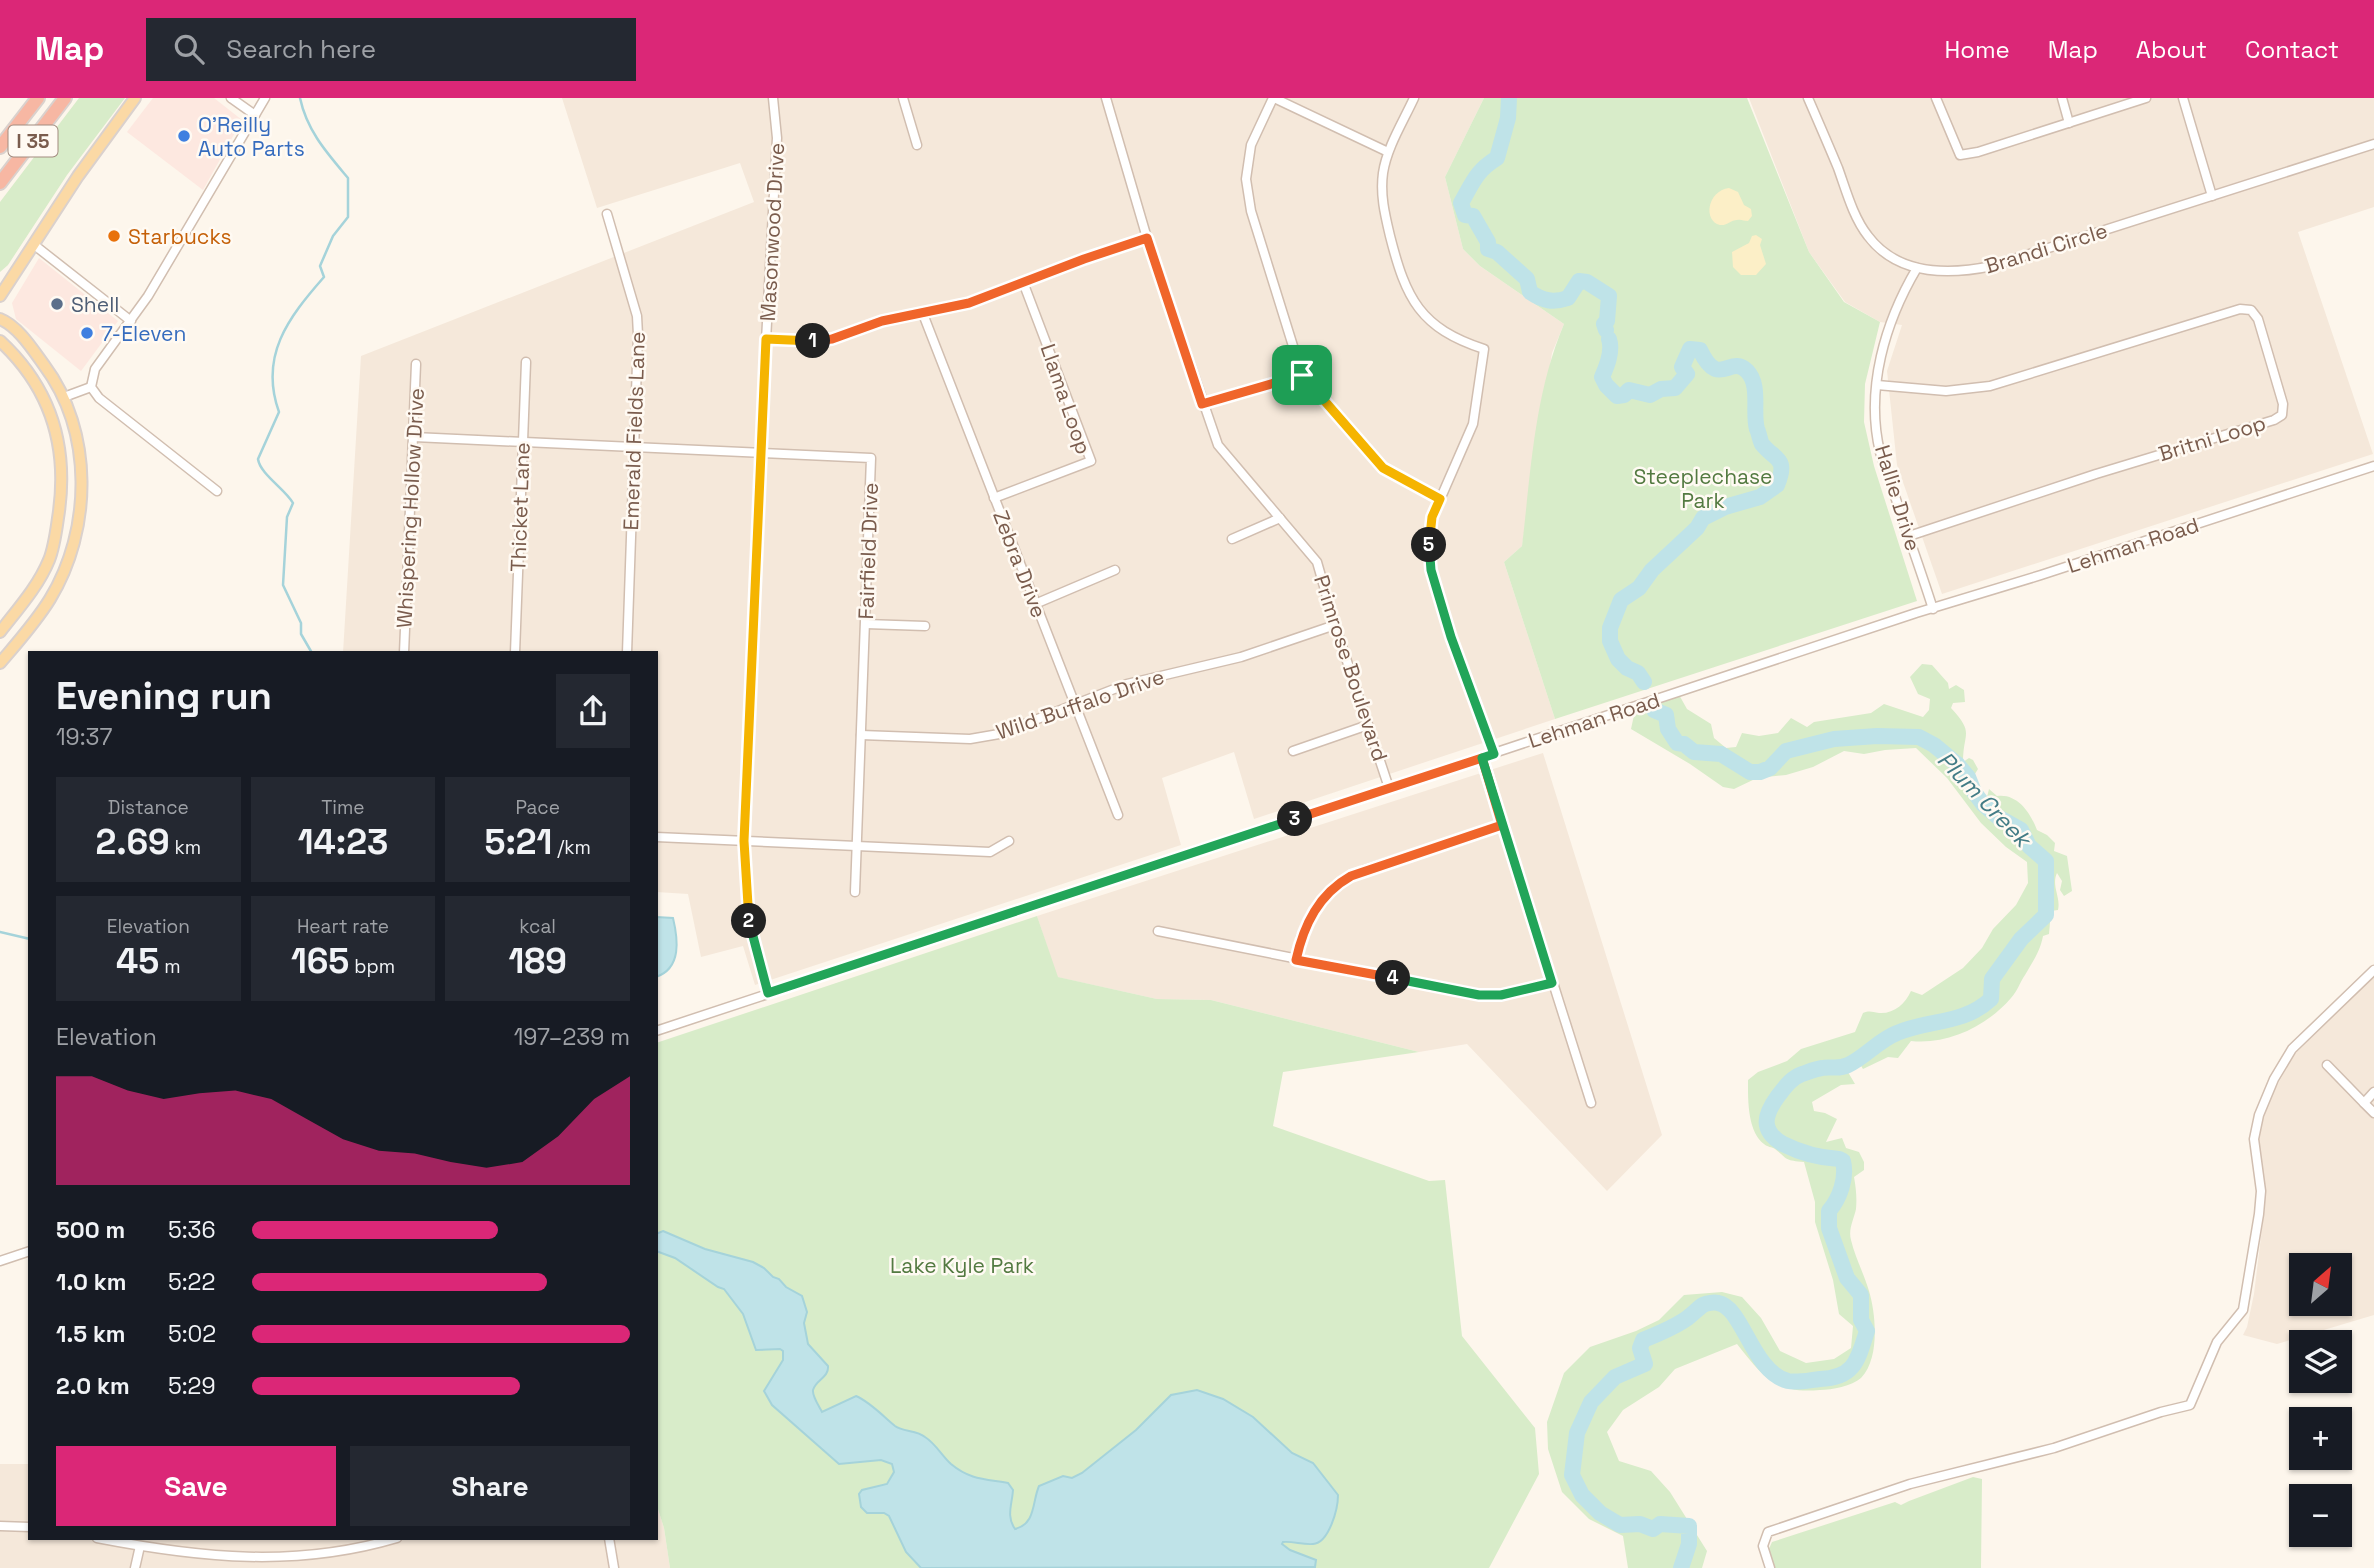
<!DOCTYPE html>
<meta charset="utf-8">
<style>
body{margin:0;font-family:"Space Grotesk",sans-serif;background:#242831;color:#f1f3f6;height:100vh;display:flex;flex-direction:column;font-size:26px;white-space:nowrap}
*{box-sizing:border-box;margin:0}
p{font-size:23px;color:#9ea1a6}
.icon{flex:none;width:38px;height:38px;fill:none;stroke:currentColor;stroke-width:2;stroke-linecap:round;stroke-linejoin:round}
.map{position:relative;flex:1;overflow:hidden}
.details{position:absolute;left:28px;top:553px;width:630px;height:889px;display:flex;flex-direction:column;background:#171b24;border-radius:0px;box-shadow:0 2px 5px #0004}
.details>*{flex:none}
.needle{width:46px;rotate:28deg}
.controls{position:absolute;left:2289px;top:1155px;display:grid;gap:14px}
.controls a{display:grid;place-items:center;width:63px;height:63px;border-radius:0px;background:#171b24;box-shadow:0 2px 5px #0004;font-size:35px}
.pin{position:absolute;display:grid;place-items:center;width:60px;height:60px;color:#fff;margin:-30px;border-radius:14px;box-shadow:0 4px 10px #0006}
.km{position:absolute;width:35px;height:35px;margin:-18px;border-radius:50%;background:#222;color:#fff;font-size:19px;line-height:35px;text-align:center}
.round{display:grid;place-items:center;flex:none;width:74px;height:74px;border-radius:0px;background:#242831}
.headline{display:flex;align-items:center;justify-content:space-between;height:119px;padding:0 28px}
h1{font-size:38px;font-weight:700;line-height:52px}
.stats{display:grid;grid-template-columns:repeat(3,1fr);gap:10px;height:119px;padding:7px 28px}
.stats div{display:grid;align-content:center;border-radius:0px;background:#242831;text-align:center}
.stats b{font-size:35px;font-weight:700}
.stats small{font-size:19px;font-weight:400}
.stats p{font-size:19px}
.chart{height:196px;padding:14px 28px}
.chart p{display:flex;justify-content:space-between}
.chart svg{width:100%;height:126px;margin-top:7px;fill:#db2777;opacity:.7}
.button{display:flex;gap:14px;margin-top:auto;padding:14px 28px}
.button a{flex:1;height:80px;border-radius:0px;background:#db2777;color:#fff;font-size:28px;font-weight:700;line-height:80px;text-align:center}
.button a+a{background:#242831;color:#f1f3f6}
ul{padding:0 28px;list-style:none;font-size:23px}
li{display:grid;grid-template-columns:112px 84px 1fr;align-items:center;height:52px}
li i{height:18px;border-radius:9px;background:#db2777}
header{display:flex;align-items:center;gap:42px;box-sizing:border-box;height:98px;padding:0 35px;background:#db2777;color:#fff}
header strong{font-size:33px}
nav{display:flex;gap:38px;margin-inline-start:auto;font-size:24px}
.search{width:490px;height:63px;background:#242831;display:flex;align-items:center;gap:18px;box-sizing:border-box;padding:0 24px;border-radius:0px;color:#9ea1a6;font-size:26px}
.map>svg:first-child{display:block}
</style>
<header>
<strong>Map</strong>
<div class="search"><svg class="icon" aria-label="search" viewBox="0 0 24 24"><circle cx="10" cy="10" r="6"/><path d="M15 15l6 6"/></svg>Search here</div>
<nav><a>Home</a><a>Map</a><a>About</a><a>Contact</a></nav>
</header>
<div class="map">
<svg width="2374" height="1470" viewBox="0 0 2374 1470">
<rect width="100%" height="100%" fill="#fdf6ec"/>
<g fill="#f5e8da" fill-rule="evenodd">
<polygon points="562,0 1484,0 1445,79 1463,151 1480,168 1564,226 1552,255 1522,448 1504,464 1555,621 1254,721 1234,654 1162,680 1181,747 755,887 743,848 701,859 688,796 656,794 656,555 343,555 361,258 754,104 740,65 597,110"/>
<polygon points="1749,0 2374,0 2374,109 2298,134 2373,356 1942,496 1897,367 1887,273 1902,227 1880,224 1845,204 1809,154"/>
<polygon points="1543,655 1662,1037 1607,1093 1467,946 1419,954 1211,902 1157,901 1057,879 1037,818"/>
<path d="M 2374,878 L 2374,1217 L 2277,1246 L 2243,1237 L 2247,1229 L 2254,1196 L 2265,1106 L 2258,1039 L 2266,1008 L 2293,958 ZM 2301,1167 L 2340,1167 L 2340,1206 L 2301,1206 Z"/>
<polygon points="0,1366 30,1366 30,1440 656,1440 656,1405 664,1430 670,1470 0,1470"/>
</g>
<g fill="#fde8e0">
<polygon points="153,0 214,0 242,22 203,92 127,34"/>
<polygon points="39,160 118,223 81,273 16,221 12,205"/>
</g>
<g fill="#d8ecc9">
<polygon points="79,0 125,0 67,77 8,167 0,174 0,104"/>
<path d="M 1484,0 L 1747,0 L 1809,154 L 1844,204 L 1880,224 L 1865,286 L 1864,324 L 1874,368 L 1917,503 L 1555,621 L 1504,464 L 1522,448 C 1531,373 1534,297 1564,226 L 1480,168 L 1463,151 L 1445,79 Z"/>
<path d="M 1922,566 L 1932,567 L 1948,585 L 1949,591 L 1956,587 L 1964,592 L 1965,604 L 1953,605 L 1951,610 C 1975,636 1963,634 1963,664 L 1969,660 L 1973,662 L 1978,671 L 1973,679 L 1976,691 L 1986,703 L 1989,691 L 1997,698 C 2018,695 2031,716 2037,732 L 2047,737 L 2055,745 L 2054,753 L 2067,758 L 2072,793 L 2064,798 L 2060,792 L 2062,783 L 2057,775 C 2051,788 2061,799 2058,812 L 2051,813 L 2049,836 L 2043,838 C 2040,854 2033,863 2025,877 C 2020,884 2017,894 2011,900 C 1987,928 1948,947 1911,943 L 1898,960 L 1888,959 L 1863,971 L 1857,961 L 1845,969 L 1855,986 L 1841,987 L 1812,1004 L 1814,1013 L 1825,1015 L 1837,1021 L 1826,1044 L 1842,1040 L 1846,1050 L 1859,1054 L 1864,1064 L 1864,1072 L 1854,1079 C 1856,1090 1857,1100 1856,1111 C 1854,1121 1848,1131 1851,1142 C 1855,1159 1864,1176 1869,1193 C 1876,1216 1880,1261 1861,1280 C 1852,1288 1832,1292 1820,1292 C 1775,1296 1764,1280 1737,1246 L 1675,1271 L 1659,1289 L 1623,1312 L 1607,1334 L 1619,1363 L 1651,1373 L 1670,1394 L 1707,1453 L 1702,1470 L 1628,1470 L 1623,1438 L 1589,1421 L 1562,1394 L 1548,1351 L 1547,1324 L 1564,1275 L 1590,1249 L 1636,1233 L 1659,1222 L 1684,1197 L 1722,1194 L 1742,1199 L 1761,1220 L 1780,1253 L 1806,1265 L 1834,1261 L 1851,1250 L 1853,1228 L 1839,1216 L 1833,1182 L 1815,1124 L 1815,1104 L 1804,1064 C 1784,1062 1789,1062 1775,1051 C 1772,1049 1767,1049 1764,1046 C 1747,1033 1748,1000 1748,982 L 1758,974 L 1787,963 L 1801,951 L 1855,934 L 1863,915 C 1870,912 1872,914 1879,915 C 1894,916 1905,906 1911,893 L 1922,897 L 1963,870 L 1982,850 L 1993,831 L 2016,807 L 2028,785 L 2027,764 L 2006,749 L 1981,725 L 1947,680 L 1916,650 L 1885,652 L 1864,656 L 1844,653 L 1813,669 L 1786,677 L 1757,680 L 1734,691 L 1723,689 L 1690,666 L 1631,631 L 1636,608 L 1678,595 L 1687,611 L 1711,626 L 1714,640 L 1726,650 L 1736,649 L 1742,635 L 1759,638 L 1778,635 L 1791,620 L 1807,629 L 1814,624 L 1871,615 L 1884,606 L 1923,619 L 1929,612 L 1930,601 L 1918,596 L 1910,579 Z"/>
<polygon points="1037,818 1058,879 1157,901 1211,902 1419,954 1283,974 1273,1028 1429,1083 1445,1082 1462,1238 1535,1330 1539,1376 1489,1470 670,1470 664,1430 656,1405 656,945"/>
<polygon points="1973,1379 1982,1381 1981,1470 1775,1470 1768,1453 1772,1444 1895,1404 1901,1407 1909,1403"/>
</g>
<g fill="#fcefc7">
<path d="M 1729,90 L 1738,94 L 1744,107 L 1751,111 L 1752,118 L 1748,123 C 1744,123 1741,121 1737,122 C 1731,122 1727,128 1720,127 C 1703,123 1707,93 1729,90 Z"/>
<polygon points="1756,137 1762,141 1760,147 1766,166 1756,177 1741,177 1733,169 1732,154 1749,145 1752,138"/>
</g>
<g fill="#bfe3e8" stroke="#a5d3da" stroke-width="2">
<path d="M 656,819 L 673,820 C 678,841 682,870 656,879 Z"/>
<path d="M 663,1133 L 705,1151 L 753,1164 L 764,1170 L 773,1179 L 779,1181 L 786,1189 L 802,1198 L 807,1214 L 804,1225 L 808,1246 L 828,1268 C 829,1280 816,1281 813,1292 C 812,1298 819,1308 822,1314 L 856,1298 C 870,1304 883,1318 895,1328 C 903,1334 917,1332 925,1339 C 936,1346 942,1358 951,1366 C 970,1382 986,1381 1008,1385 L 1013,1392 C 1012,1407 1006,1418 1015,1431 C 1036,1426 1032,1404 1039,1388 L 1063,1378 L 1072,1380 L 1082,1375 L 1136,1332 L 1171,1297 L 1197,1292 L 1223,1301 L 1253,1319 L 1292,1355 L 1313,1365 L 1338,1397 C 1338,1411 1329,1445 1313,1446 C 1303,1447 1293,1443 1283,1444 L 1282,1446 L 1290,1452 L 1316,1462 L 1315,1469 L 921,1470 L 906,1454 L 889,1418 L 884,1415 L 867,1415 L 861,1409 L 859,1396 L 862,1392 L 887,1386 L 894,1374 L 892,1366 L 881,1362 L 839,1366 L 772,1307 L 764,1293 L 783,1262 L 783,1253 L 780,1251 L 756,1252 L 743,1216 L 724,1191 L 718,1189 L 675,1160 L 656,1153 L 656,1136 Z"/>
</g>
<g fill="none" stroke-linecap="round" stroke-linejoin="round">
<g stroke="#a5d3da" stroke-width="2.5">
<path d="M 300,0 C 307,33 327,55 348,80 L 348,119 L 333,138 L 320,168 L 324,179 C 288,220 259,258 279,314 L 258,361 C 260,376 285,391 293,405 L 287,419 L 283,487 L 301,525 L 301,536 L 312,555"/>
<polyline points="0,834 30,841"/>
</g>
<g stroke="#bfe3e8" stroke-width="16">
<path d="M 1509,0 L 1508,20 L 1497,60 C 1476,73 1473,84 1461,105 L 1465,117 L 1473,118 L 1488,144 L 1488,151 L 1497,154 L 1527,181 L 1530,194 C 1543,203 1553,205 1568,200 L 1579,183 L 1587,184 L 1609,198 L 1607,223 L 1604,226 L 1606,232"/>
<path d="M 1609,241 C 1613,253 1607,268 1602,279 L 1606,287 L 1617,298 L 1624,297 L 1629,292 L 1650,297 L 1661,291 L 1675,290 L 1687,276 L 1682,269 L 1690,251 L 1700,252 C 1719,292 1730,256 1747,273 C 1761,287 1752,315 1757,331 C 1759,335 1760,343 1762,346 C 1774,362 1789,359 1777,387 L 1760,399 L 1725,409 L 1703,420 L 1697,430 L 1652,472 L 1639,490 L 1621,502 L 1610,530 L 1610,543 L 1618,561 L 1627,570 L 1638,575 L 1644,584"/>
<path d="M 1654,612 L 1666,617 L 1668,631 L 1677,645 L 1684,646 L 1694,654 L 1721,656 L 1750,674 L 1760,674 L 1770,670 L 1786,653 L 1834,641 L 1877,638 L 1919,639 L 1934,647 L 1958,667 L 1968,679 L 1974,694 L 1983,706 L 1998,719 L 2021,732 L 2029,748 L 2046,763 L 2046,817 L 2021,841 L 1992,881 L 1991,901 C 1963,927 1929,921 1897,935 C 1879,942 1865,959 1848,967 C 1838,972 1832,968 1822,970 C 1815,971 1808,974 1802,976 C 1791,980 1785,989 1778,998 C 1765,1016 1759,1032 1783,1046 C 1801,1055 1820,1060 1839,1061 L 1843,1063 C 1847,1080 1840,1100 1829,1113 L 1829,1130 L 1847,1180 L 1861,1197 L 1861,1222 L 1867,1233 C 1858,1261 1855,1280 1820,1281 C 1810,1282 1797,1285 1788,1283 C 1752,1274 1743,1209 1718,1205 C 1714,1204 1707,1205 1703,1207 C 1697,1211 1692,1217 1686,1221 C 1673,1230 1658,1236 1643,1242 L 1640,1250 L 1645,1266 L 1615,1279 L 1591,1304 L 1577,1335 L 1572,1377 L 1582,1397 L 1600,1415 L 1620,1427 L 1640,1426 L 1653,1431 L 1660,1426 L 1689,1428 L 1689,1446 L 1681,1470"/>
</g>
<g stroke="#d1beb0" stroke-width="11">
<g id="minor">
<polyline points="231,0 255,17"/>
<polyline points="903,0 917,47"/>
<polyline points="1106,0 1147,140 1218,347 1317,464 1335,527 1389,690"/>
<polyline points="1273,0 1251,47 1246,81 1251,113 1302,277 1383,370 1440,401"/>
<polyline points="1274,0 1388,54"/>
<path d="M 1414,0 C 1403,24 1387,49 1383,75 C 1380,97 1385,117 1390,138 C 1406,201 1420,230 1484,251 L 1473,326 L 1432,420 L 1429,453 L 1431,472 L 1451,539 L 1494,656"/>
<path d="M 1808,0 C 1818,23 1828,46 1838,70 C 1846,92 1853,119 1868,138 C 1898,178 1949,177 1992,168 L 2374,46"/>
<polyline points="1936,0 1960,57 1978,54 2146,0"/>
<polyline points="2062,0 2069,25"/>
<polyline points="2183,0 2212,98"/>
<polyline points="607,116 637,218 638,237 627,555"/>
<polyline points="33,146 131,223"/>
<path d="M 1917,170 C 1885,224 1865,291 1880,354 C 1883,366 1889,377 1892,389 C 1905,430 1920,470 1933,511"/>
<polyline points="923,216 1118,717"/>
<polyline points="766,241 807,243 832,241 882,223 969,205 1084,161 1147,140"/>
<polyline points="1877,287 1946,293 1990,288 2240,211 2251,212 2258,221 2283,306 2282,317 2274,322 2096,376 1909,438"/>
<polyline points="64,299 91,289"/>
<polyline points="1202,306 1302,277"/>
<polyline points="414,339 871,360 855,794"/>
<polyline points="217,393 99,300 91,289 95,271 148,198 265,0"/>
<polyline points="994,400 1091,363 1023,184"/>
<polyline points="1232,441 1280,420"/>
<polyline points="1035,506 1115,472"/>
<polyline points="866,526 925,528"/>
<polyline points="404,555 416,266"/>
<polyline points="515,555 526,264"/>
<polyline points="861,637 970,641 999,636 1127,586 1241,559 1335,527"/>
<polyline points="1293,653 1368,627"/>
<polyline points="1482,660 1591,1005"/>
<polyline points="656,739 990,754 1009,743"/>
<polyline points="1158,833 1479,897 1501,897 1552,885"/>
<polyline points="1296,862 1301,839 1310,819 1336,787 1364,772 1502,727"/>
<polyline points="768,895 749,825 744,743 760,353 777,40 773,0"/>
<polyline points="656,933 1916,515 2041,477 2374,368"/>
<polyline points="2327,967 2364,1005"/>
<polyline points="2374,994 2364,1005 2374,1015"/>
<polyline points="0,1163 30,1153"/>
<polyline points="0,1428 30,1429"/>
<path d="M 97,1440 C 201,1460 296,1470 397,1440"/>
<polyline points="609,1440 614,1470"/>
<polyline points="135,1470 140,1448"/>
<polyline points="1770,1470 1763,1448 1768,1434 1910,1386 2054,1350 2161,1314 2190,1307 2217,1244 2243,1212 2259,1116 2261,1093 2254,1041 2259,1017 2274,981 2292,951 2374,872"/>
</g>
</g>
<g stroke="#dad1cd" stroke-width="14">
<g id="major">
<polyline points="0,198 78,78 135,0"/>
<path d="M 0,221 C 18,228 33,252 44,267 C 94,334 92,432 50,501 C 36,524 17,545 0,565"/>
<path d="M 0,243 C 52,291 69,352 58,420 C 56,434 54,450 49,462 C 38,489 17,512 0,534"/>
</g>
</g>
<g stroke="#dad1cd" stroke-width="16">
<g id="highway">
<polyline points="0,49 38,0"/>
<polyline points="0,85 65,0"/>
</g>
</g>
<use href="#minor" stroke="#fff" stroke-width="8"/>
<use href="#major" stroke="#fbd9a5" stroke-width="10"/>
<use href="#highway" stroke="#f7b7a3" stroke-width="12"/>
</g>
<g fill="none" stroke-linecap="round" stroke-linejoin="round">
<g stroke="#fff" stroke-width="14">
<polyline id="split-1" points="813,243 832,241 882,223 969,205 1084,161 1147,140 1202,306 1302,277"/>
</g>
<g stroke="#fff" stroke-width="14">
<polyline id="split-2" points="749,823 744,743 766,241 813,243"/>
</g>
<g stroke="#fff" stroke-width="14">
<polyline id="split-3" points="749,823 768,895 1295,721"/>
</g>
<g stroke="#fff" stroke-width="14">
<path id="split-4" d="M 1295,721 L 1482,660 L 1502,727 L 1351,778 C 1319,796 1304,826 1296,862 L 1393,880"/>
</g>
<g stroke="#fff" stroke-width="14">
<polyline id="split-5" points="1393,880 1479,897 1501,897 1552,885 1482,660 1494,656 1451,539 1431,472 1429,447"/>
</g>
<g stroke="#fff" stroke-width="14">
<polyline id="split-6" points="1302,277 1383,370 1440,401 1432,419 1429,447"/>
</g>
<use href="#split-1" stroke="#f0652b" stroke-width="9"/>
<use href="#split-2" stroke="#f5b400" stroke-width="9"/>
<use href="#split-3" stroke="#22a559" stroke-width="9"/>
<use href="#split-4" stroke="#f0652b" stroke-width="9"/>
<use href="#split-5" stroke="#22a559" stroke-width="9"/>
<use href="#split-6" stroke="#f5b400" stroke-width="9"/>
</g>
<g fill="#3f7fe0" stroke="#fffaf3" stroke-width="2.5">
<circle cx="184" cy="38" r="7"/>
<circle cx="87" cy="235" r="7"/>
</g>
<circle fill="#e8710a" stroke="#fffaf3" stroke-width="2.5" cx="114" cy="138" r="7"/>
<circle fill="#5c6f8a" stroke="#fffaf3" stroke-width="2.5" cx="57" cy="206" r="7"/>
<g text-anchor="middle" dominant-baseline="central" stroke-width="5" stroke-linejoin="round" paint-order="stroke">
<rect fill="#fffaf3" stroke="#a28b7f" stroke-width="2" x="8.5" y="27.5" width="49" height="31" rx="5"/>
<g font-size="19" font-weight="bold" fill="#7a5c4d">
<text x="33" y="43">I 35</text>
</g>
<g font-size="21" fill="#366cbe" stroke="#fffaf3" text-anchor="start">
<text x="198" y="26">O'Reilly<tspan x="198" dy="24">Auto Parts</tspan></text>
<text x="101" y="235">7-Eleven</text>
</g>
<g font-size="21" fill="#7a5c4d" stroke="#fffaf3">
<text transform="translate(772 134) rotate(-87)">Masonwood Drive</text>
<text transform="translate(2046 150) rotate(-17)">Brandi Circle</text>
<text transform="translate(1066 301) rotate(71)">Llama Loop</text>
<text transform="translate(634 333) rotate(-88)">Emerald Fields Lane</text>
<text transform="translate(2212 340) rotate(-17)">Britni Loop</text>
<text transform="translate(1898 400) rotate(73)">Hallie Drive</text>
<text transform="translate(520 409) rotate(-88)">Thicket Lane</text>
<text transform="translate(410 410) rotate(-87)">Whispering Hollow Drive</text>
<text transform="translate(2133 447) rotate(-18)">Lehman Road</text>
<text transform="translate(868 453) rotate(-88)">Fairfield Drive</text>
<text transform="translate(1020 466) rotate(69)">Zebra Drive</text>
<text transform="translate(1351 570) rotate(72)">Primrose Boulevard</text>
<text transform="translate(1080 606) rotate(-19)">Wild Buffalo Drive</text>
<text transform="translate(1594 622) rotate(-18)">Lehman Road</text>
</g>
<g font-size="21" fill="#c56008" stroke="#fffaf3" text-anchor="start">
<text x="128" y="138">Starbucks</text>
</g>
<g font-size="21" fill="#4e5e75" stroke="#fffaf3" text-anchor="start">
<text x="71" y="206">Shell</text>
</g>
<g font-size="21" fill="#537a41" stroke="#fffaf3">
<text x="1703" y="378">Steeplechase<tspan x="1703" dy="24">Park</tspan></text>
<text x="962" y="1167">Lake Kyle Park</text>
</g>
<g font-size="23" font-style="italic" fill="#437c86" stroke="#fffaf3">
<text transform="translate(1984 701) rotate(46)">Plum Creek</text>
</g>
</g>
</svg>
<div class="controls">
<a><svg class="needle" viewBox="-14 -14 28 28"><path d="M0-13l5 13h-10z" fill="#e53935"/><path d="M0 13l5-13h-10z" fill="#9ea1a6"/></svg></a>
<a><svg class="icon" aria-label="layers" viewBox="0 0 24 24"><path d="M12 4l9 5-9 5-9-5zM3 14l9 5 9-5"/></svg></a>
<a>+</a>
<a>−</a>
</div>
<div class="pin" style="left:1302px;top:277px;background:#1e9e55"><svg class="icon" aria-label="arrive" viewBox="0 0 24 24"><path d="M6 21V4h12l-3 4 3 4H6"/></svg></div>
<b class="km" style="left:813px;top:243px">1</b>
<b class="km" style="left:749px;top:823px">2</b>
<b class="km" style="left:1295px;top:721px">3</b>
<b class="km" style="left:1393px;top:880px">4</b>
<b class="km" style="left:1429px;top:447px">5</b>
<section class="details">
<div class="headline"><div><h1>Evening run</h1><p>19:37</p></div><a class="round"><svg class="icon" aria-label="share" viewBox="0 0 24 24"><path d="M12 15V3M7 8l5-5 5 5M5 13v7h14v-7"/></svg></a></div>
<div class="stats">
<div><p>Distance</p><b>2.69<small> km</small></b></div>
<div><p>Time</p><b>14:23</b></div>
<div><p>Pace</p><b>5:21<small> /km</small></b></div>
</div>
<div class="stats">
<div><p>Elevation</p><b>45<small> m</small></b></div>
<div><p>Heart rate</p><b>165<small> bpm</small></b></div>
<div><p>kcal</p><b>189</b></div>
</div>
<div class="chart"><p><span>Elevation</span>197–239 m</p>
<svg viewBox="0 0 160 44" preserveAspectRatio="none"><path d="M0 44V6L10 6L20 11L30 14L40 12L50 11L60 14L70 21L80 28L90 32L100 33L110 36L120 38L130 36L140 27L150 14L160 6V44z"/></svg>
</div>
<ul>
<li><b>500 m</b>5:36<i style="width:65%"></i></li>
<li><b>1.0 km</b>5:22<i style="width:78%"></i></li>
<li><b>1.5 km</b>5:02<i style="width:100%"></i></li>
<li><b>2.0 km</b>5:29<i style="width:71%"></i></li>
</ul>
<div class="button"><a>Save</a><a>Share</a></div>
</section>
</div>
